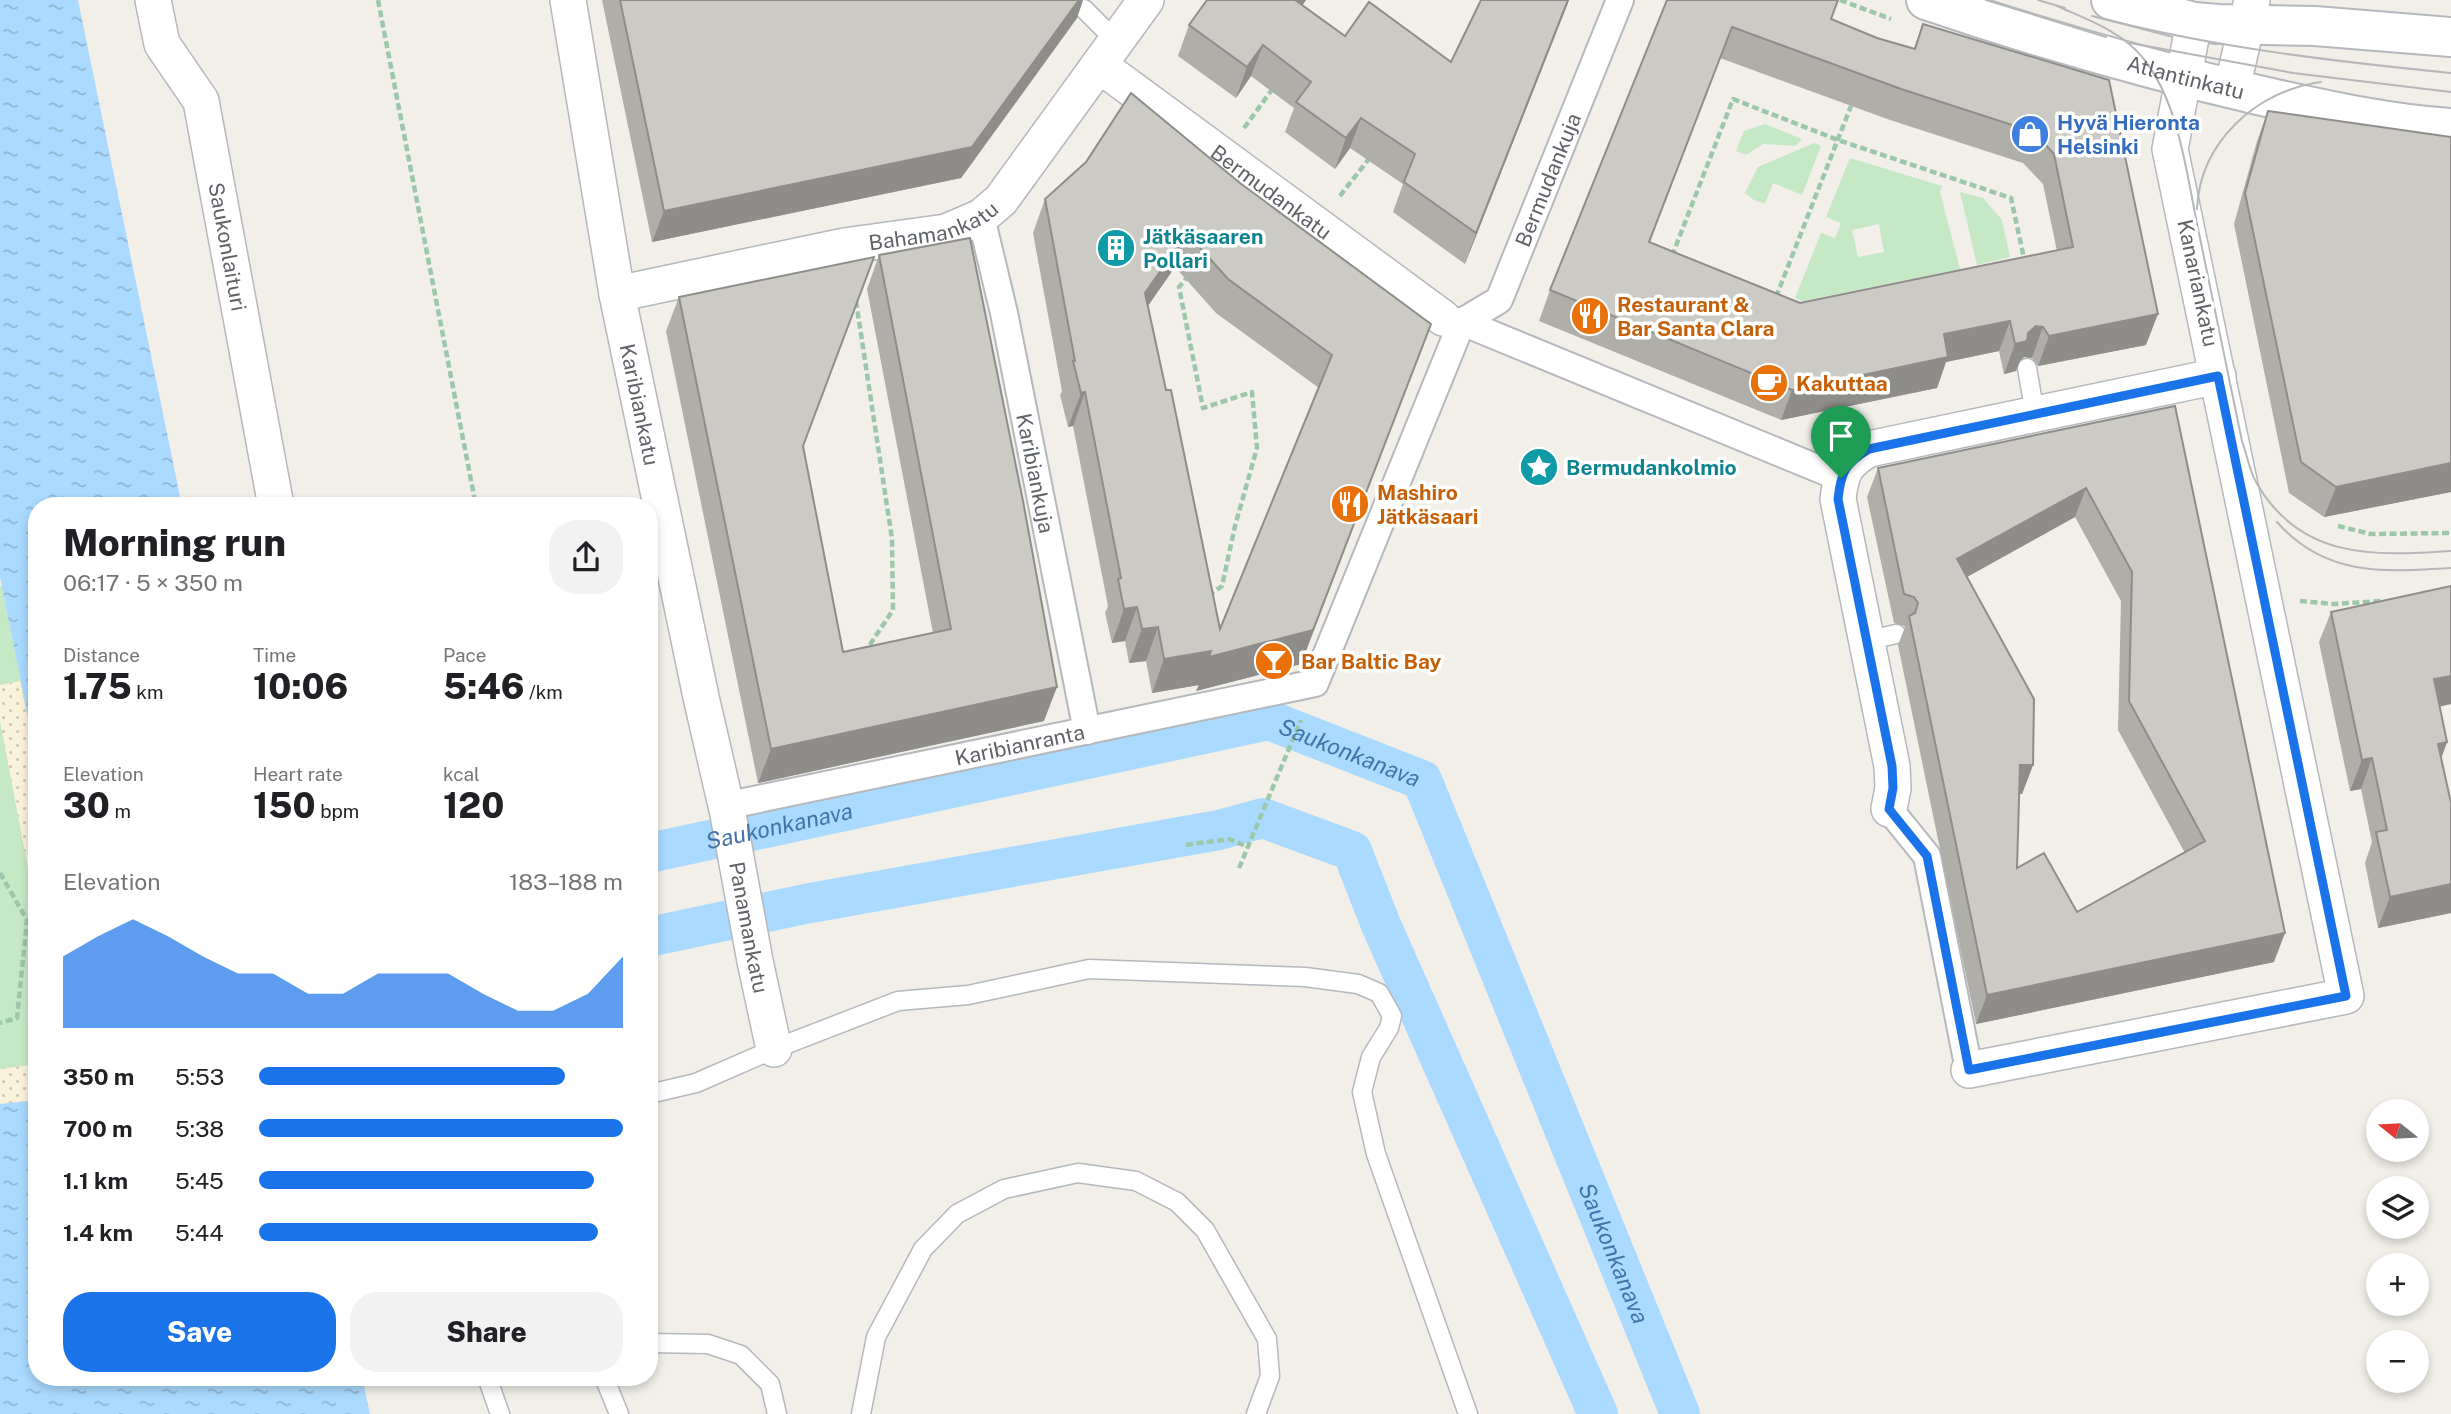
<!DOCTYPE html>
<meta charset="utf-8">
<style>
body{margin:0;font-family:"Public Sans",sans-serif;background:#f2f2f2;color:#202124;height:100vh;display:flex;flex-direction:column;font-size:26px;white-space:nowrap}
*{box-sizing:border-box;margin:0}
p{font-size:23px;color:#757577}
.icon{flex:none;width:38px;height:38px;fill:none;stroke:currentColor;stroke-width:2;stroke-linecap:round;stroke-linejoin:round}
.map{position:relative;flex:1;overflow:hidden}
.panel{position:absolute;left:28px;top:497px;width:630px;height:889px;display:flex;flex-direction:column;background:#fff;border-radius:28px;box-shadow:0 4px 10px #0003}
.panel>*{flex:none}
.needle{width:46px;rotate:288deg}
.controls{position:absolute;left:2366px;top:1099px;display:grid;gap:14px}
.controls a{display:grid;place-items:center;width:63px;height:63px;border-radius:50%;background:#fff;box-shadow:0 4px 10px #0003;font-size:35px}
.pin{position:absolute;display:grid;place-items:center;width:60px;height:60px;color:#fff;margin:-72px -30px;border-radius:50% 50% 50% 0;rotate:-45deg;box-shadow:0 0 7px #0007}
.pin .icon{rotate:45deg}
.round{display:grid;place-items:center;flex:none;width:74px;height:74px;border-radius:28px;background:#f2f2f2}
.headline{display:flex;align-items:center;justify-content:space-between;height:119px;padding:0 35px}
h1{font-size:38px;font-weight:800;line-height:52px}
.figures{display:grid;grid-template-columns:repeat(3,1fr);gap:10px;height:119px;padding:7px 35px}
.figures div{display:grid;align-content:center}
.figures b{font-size:35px;font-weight:800}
.figures small{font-size:19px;font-weight:400}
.figures p{font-size:19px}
.chart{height:196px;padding:14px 35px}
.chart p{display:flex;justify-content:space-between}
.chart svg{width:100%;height:126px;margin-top:7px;fill:#1a73e8;opacity:.7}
.primary-button{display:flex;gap:14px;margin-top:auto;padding:14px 35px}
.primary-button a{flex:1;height:80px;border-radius:28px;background:#1a73e8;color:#fff;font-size:28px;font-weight:800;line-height:80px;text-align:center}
.primary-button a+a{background:#f2f2f2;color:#202124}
ul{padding:0 35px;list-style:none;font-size:23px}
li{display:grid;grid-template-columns:112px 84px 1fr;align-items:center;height:52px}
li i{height:18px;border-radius:9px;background:#1a73e8}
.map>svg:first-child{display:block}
</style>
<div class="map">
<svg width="2451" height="1414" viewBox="0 0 2451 1414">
<defs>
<pattern id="sand-dots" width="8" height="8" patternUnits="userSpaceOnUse" patternTransform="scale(1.75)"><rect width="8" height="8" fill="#fbf3d9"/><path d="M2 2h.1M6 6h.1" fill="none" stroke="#cec8b4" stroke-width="1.8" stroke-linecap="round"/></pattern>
<pattern id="water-ripples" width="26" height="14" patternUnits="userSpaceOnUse" patternTransform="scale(1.75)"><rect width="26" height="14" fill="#aadaff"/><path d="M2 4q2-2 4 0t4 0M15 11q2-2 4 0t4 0" fill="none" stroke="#8eb4d2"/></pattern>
</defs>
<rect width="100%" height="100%" fill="#f1efe8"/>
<g fill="#c5e8c5" fill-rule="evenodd">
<polygon points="1765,124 1802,139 1795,146 1763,144 1746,155 1736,151 1744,131"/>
<polygon points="1814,143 1821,146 1802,195 1773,183 1765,204 1754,200 1745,193 1758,167"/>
<path d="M 1850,158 L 1942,186 L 1940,192 L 1960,269 L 1803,301 L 1795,298 L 1821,233 L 1835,238 L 1841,223 L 1826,217 ZM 1879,224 L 1884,252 L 1858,257 L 1852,230 Z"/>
<polygon points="1960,192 1983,198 2002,220 2010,257 1977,265"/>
<polygon points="0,586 2,586 37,762 37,1100 0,1104"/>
</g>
<g fill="url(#sand-dots)">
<polygon points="20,681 37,762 37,915 0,721 0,685"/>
<polygon points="37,1064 37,1100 0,1104 0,1069"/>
</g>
<g fill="url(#water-ripples)">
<polygon points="0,0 78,0 182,506 37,506 37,762 0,577"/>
<polygon points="37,1100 37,1377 362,1377 370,1414 0,1414 0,1104"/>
</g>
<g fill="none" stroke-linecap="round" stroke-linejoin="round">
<g stroke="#aadaff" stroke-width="40">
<path id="s1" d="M 649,853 L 1269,720 L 1422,780 L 1680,1414"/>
<polyline points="649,937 805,904 1219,830 1263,818 1352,851 1381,925 1598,1414"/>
</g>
<g stroke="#b5b8bc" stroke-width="21">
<g id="service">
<polyline points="1084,9 1116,41"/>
<polyline points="2027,368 2035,414"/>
<polyline points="1866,641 1896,634"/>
<polyline points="649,1094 696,1083 774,1049 898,1001 968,995 1089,969 1305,977 1358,984 1379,993 1392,1016 1389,1028 1371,1057 1362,1092 1376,1154 1468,1414"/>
<polyline points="649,1343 708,1344 741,1355 770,1384 777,1414"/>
<polyline points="487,1377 500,1414"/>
<polyline points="604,1377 619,1414"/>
<polyline points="861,1414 876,1337 923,1249 957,1214 1004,1189 1078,1173 1136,1181 1177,1202 1205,1230 1267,1339 1270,1376 1256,1414"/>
</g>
</g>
<g stroke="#b5b8bc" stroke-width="30">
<g id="pedestrian">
<path id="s2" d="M 981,217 L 1004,313 L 1087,731"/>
<path id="s3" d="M 1451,320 L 1462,322 L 1499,300 L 1620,0"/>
<path id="s4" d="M 725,806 L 1315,683 L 1462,322 L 1841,478"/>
<polyline points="1889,809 1927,856 1969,1070"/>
</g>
</g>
<g stroke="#b5b8bc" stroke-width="38">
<g id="minor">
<path id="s5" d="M 153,0 L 162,44 L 201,101 L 276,506"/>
<path id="s6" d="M 568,0 L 617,294 L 701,697 L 728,814 L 755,961 L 774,1049"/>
<path id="s7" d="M 1099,65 L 1443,318"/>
<polyline points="2232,89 2252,0"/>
<path id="s8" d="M 617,294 L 844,246 L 946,232 L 981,217 L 1001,200 L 1146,0"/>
<path d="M 1889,809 L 1893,788 L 1892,766 L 1838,499 C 1841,472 1845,463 1869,449 L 2218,376"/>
<polyline points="1969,1070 2346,996 2170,149 2194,22"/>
</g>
</g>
<g stroke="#b5b8bc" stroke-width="42">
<g id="tertiary">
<path id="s9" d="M 1926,0 C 2035,37 2146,69 2258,95 C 2322,109 2386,124 2451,128"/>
<polyline points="2111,0 2194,22 2218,24 2315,26 2451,37"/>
</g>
</g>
<g stroke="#9cc7a9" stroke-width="4.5" stroke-dasharray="7 3.5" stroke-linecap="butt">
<polyline points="378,0 476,506"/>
<polyline points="1840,0 1891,19"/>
<polyline points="1244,128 1274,87"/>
<polyline points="1340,196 1371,156"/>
<polyline points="1672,256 1733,99 1838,140 2011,198 2025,263"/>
<polyline points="1189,275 1179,287 1203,408 1252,392 1257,448 1235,526 1222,586 1209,595"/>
<polyline points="1776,297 1851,106"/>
<polyline points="856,301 892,539 893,610 865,652"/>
<polyline points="2338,526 2371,534 2451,533"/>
<polyline points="2300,601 2334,604 2382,601"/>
<polyline points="1186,845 1229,839 1248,847"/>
<polyline points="1239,868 1301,720"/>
<polyline points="0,873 27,920 17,1018 0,1023"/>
</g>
<use href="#service" stroke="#fff" stroke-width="18"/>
<use href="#pedestrian" stroke="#fff" stroke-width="26"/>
<use href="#minor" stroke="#fff" stroke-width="35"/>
<use href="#tertiary" stroke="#fff" stroke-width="38"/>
<g stroke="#b6b7b8" stroke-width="2">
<polyline points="1986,0 2106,37"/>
<polyline points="2038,0 2065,8"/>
<path d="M 2057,6 C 2086,19 2123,32 2143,58 C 2181,105 2187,180 2200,238 C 2214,306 2228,374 2242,441 C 2247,455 2249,469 2256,482 C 2300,560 2374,556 2451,551"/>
<path d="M 2092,16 C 2210,47 2330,61 2451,73"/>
<polyline points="2130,43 2293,73 2451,92"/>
<path d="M 2197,209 C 2200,142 2256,91 2321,82"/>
<path d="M 2277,522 C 2325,577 2384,572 2451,568"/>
</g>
</g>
<g fill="#afaea9" fill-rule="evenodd">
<polygon points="602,0 1083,0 1077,18 961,178 652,242"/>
<polygon points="1306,0 1302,6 1345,36 1451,62 1569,0 1465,264 1393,212 1403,184 1350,148 1335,169 1285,132 1294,108 1251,76 1236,98 1178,56 1189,25"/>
<path d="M 1667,0 L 1831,19 L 1877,38 L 1914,48 L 1923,24 L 2109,80 L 2146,345 L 2038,366 L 2032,358 L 2024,357 L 2020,361 L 2016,371 L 2004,374 L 1999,351 L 1946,362 L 1937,388 L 1781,420 L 1539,321 L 1550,290 ZM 1720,58 L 1890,120 L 2023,163 L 2043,184 L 2057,251 L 1800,303 L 1650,242 Z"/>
<polygon points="2268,111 2451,137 2451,492 2324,517 2289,493 2234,224 2257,141"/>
<path d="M 1240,183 L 1431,324 L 1301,664 L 1196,691 L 1199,685 L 1152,693 L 1146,661 L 1129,663 L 1125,641 L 1112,643 L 1105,613 L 1108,606 L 1073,426 L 1068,427 L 1060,395 L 1062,391 L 1033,233 L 1045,199 ZM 1175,267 L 1216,313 L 1319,388 L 1220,629 L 1166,390 L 1148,306 Z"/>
<polygon points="879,255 1044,721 758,783 666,331 679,297 803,447 843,652 933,633 867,289"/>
<path d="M 2175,406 L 2274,962 L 1976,1024 L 1898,645 L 1905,627 L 1904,626 L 1894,623 L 1867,497 L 1878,468 ZM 2075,517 L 2121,601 L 2118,730 L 2185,853 L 2077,912 L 2017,868 L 2019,794 L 2022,794 L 2033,765 L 1967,577 Z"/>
<polygon points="2451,586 2451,704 2439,707 2447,742 2441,758 2451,803 2451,913 2378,928 2365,863 2372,842 2361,789 2350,791 2319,642 2331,612"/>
</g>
<g fill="#8f8d8a">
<polygon points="1079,0 1083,0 1077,18 961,178 652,242 664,211"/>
<polygon points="1294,0 1306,0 1283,31"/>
<polygon points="1568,0 1569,0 1465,264 1476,233"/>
<polygon points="1263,45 1251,76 1236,98 1247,67"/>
<polygon points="1361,118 1350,148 1335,169 1346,138"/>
<polygon points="1187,233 1175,267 1133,327 1145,293"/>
<polygon points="2158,314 2146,345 2038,366 2049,336"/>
<polygon points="2010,321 1999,351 1946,362 1937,388 1781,420 1792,390 1944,334"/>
<polygon points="1431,324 1301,664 1196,691 1199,685 1152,693 1164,659 1211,651"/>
<polygon points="2036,326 2043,327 2032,358 2024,357 2020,361 2016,371 2004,374 2015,344"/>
<polygon points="1085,392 1073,426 1068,427 1081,393"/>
<polygon points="2451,463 2451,492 2324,517 2336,487"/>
<polygon points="2086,488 2075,517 1947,588 1957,559"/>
<polygon points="1137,607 1125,641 1112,643 1124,609"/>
<polygon points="1158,627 1146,661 1129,663 1142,629"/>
<polygon points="2451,676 2451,704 2422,710 2434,679"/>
<polygon points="1057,687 1044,721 758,783 771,749"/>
<polygon points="2447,742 2436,773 2438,744"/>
<polygon points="2372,758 2361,789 2350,791 2362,760"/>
<polygon points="2020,765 2033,765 2022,794 2009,794"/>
<polygon points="2451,884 2451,913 2378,928 2390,897"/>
<polygon points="2285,933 2274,962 1976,1024 1987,995"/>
</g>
<g fill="#cccac5" stroke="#8f8d8a" stroke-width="2" fill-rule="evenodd">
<polygon points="620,0 1079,0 972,147 664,211"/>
<polygon points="1207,0 1295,0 1345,36 1369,2 1451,62 1481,0 1568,0 1476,233 1404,182 1415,154 1361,118 1346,138 1296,102 1311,82 1263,45 1247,67 1189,25"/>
<path d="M 1667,0 L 1838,0 L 1831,19 L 1877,38 L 1915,49 L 1923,24 L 2109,80 L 2158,314 L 2049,336 L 2043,327 L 2036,326 L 2028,333 L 2027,341 L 2015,344 L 2010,321 L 1944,334 L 1948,357 L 1792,390 L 1550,290 ZM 1732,27 L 1901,89 L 2034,132 L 2054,154 L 2073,247 L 1800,303 L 1649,242 Z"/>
<path d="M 1131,93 L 1240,183 L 1431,324 L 1313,630 L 1209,657 L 1211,651 L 1164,659 L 1158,627 L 1142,629 L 1137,607 L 1124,609 L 1118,579 L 1121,578 L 1085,392 L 1081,393 L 1073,361 L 1075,361 L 1045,199 L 1086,162 ZM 1187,233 L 1228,279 L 1332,355 L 1220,629 L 1171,390 L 1166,390 L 1145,293 Z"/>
<polygon points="2268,111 2451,137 2451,463 2336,487 2301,462 2245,193"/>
<polygon points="970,238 1023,501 1057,687 771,749 679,297 874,257 803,446 843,652 951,629 879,255"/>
<path d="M 2175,406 L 2285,933 L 1987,995 L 1909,616 L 1915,613 L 1918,603 L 1914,597 L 1904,594 L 1878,468 ZM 2086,488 L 2132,572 L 2129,701 L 2205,841 L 2077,912 L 2044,853 L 2017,868 L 2020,765 L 2033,765 L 2034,699 L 1957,559 Z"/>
<polygon points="2451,586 2451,676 2434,679 2447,742 2438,744 2451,803 2451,884 2390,897 2376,832 2387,830 2372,758 2362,760 2331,612"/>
</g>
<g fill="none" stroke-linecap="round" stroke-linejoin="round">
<g stroke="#fff" stroke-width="14">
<path id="route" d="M 2218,376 L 2346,996 L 1969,1070 L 1927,856 L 1889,809 L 1893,788 L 1892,766 L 1838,499 C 1841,472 1845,463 1869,449 Z"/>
</g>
<use href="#route" stroke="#1a73e8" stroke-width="9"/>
</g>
<defs>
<g id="shop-disc" transform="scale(2.0125)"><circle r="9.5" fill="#3f7fe0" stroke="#fff"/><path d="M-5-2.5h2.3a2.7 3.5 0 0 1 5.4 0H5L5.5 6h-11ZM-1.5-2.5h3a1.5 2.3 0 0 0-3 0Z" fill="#fff"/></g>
<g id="building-disc" transform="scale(2.0125)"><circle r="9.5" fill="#0f9aa8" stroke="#fff"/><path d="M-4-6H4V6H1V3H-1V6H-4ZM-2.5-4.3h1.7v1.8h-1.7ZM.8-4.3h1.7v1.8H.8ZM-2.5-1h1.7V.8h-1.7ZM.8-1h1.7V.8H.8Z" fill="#fff"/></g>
<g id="restaurant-disc" transform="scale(2.0125)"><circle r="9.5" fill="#e8710a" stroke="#fff"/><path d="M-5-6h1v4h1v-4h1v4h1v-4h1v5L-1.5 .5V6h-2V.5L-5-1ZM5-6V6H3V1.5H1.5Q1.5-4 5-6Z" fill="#fff"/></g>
<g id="cafe-disc" transform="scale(2.0125)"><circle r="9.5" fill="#e8710a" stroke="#fff"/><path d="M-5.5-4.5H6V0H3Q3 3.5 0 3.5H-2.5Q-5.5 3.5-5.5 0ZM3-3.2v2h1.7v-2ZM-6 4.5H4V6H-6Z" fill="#fff"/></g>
<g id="sight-disc" transform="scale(2.0125)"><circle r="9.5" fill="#0f9aa8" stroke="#fff"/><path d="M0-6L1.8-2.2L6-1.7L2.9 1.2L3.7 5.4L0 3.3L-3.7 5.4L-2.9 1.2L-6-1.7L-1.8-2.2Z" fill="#fff"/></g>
<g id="bar-disc" transform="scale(2.0125)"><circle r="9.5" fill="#e8710a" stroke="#fff"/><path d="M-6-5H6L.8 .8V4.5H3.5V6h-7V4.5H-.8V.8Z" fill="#fff"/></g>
</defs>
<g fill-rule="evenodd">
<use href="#shop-disc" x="2030" y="134"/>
<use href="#building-disc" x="1116" y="248"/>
<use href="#restaurant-disc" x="1590" y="316"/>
<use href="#cafe-disc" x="1769" y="383"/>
<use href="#sight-disc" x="1539" y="467"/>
<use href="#restaurant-disc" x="1350" y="504"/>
<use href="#bar-disc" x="1274" y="661"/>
</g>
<g text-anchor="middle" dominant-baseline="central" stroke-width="7" stroke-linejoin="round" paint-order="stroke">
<g font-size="21" fill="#5f6368" stroke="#fff">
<text stroke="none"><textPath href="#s9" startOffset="271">Atlantinkatu</textPath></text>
<text stroke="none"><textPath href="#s3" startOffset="184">Bermudankuja</textPath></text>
<text stroke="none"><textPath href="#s7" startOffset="214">Bermudankatu</textPath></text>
<text stroke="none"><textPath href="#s8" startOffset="324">Bahamankatu</textPath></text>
<text stroke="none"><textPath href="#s5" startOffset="262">Saukonlaituri</textPath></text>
<text transform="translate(2198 283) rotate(78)">Kanariankatu</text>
<text stroke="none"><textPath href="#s6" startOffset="411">Karibiankatu</textPath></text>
<text stroke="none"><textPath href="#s2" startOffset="262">Karibiankuja</textPath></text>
<text stroke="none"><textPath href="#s4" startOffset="301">Karibianranta</textPath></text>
<text stroke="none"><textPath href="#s6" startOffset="945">Panamankatu</textPath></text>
</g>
<g font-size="21" font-weight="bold" fill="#366cbe" stroke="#fff" text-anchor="start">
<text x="2057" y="122">Hyvä Hieronta<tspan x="2057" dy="24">Helsinki</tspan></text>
</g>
<g font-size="21" font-weight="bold" fill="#0d838f" stroke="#fff" text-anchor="start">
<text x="1143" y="236">Jätkäsaaren<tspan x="1143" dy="24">Pollari</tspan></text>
<text x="1566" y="467">Bermudankolmio</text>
</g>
<g font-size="21" font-weight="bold" fill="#c56008" stroke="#fff" text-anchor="start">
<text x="1617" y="304">Restaurant &amp;<tspan x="1617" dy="24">Bar Santa Clara</tspan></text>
<text x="1796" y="383">Kakuttaa</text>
<text x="1377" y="492">Mashiro<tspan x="1377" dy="24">Jätkäsaari</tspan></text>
<text x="1301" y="661">Bar Baltic Bay</text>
</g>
<g font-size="23" font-style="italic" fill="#4174aa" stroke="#fff">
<text stroke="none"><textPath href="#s1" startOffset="721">Saukonkanava</textPath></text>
<text stroke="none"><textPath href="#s1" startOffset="133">Saukonkanava</textPath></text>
<text stroke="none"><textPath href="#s1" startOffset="1309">Saukonkanava</textPath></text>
</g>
</g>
</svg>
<div class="controls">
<a><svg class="needle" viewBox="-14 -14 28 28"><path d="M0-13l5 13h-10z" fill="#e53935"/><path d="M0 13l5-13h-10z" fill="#757577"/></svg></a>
<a><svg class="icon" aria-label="layers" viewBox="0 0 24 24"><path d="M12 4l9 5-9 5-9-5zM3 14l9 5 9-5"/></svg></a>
<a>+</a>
<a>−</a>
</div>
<div class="pin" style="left:1841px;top:478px;background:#1e9e55"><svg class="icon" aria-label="arrive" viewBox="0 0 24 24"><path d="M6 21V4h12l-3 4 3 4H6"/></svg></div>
<section class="panel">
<div class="headline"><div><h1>Morning run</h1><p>06:17 · 5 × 350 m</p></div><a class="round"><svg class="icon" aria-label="share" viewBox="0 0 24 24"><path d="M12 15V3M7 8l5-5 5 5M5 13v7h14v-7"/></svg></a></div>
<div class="figures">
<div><p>Distance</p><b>1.75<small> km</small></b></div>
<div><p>Time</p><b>10:06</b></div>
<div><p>Pace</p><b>5:46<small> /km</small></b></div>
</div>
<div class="figures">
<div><p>Elevation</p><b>30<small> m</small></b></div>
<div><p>Heart rate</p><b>150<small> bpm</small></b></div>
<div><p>kcal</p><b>120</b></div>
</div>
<div class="chart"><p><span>Elevation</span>183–188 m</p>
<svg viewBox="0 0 160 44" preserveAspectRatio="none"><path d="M0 44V19L10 12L20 6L30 12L40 19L50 25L60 25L70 32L80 32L90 25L100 25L110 25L120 32L130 38L140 38L150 32L160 19V44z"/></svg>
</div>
<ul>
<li><b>350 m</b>5:53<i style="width:84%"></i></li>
<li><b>700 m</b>5:38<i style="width:100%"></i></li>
<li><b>1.1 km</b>5:45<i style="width:92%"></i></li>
<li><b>1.4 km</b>5:44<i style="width:93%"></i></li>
</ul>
<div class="primary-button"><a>Save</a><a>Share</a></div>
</section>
</div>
